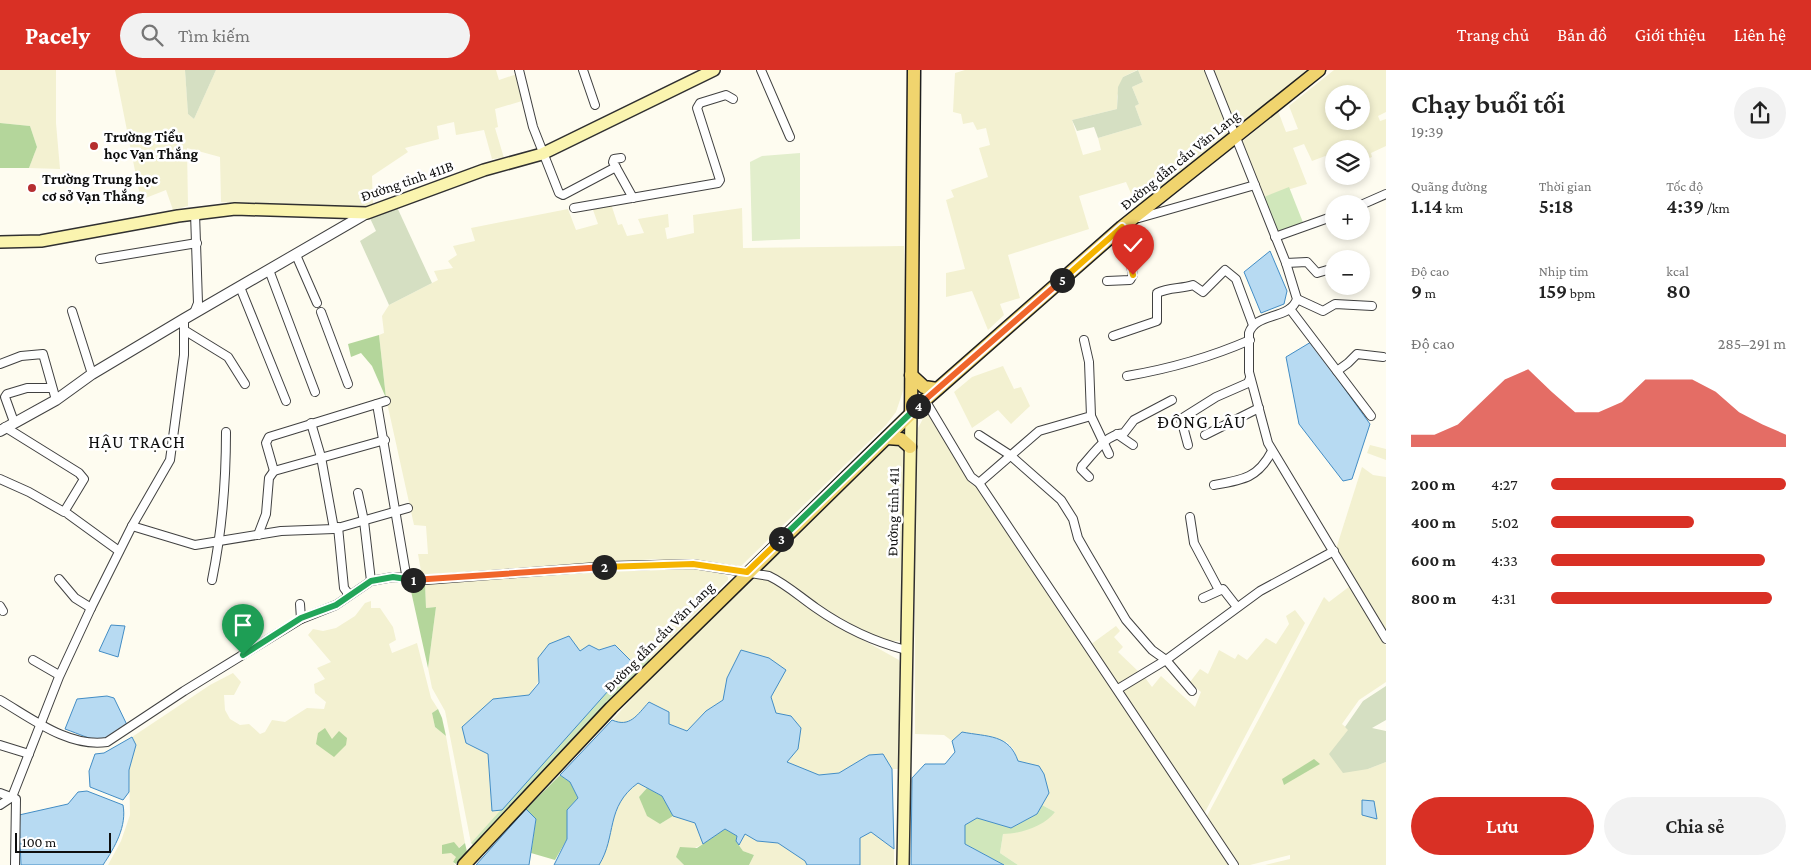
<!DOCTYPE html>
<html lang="vi">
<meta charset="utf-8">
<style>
body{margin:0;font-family:"Crimson Pro",serif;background:#f2f2f2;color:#222;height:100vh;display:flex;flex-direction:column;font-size:19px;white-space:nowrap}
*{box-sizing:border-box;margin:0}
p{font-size:16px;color:#767676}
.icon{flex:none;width:28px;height:28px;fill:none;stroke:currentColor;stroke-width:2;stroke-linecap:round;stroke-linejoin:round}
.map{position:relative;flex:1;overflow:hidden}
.side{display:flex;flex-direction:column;background:#fff;width:425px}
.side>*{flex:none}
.tools{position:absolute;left:1325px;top:15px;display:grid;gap:10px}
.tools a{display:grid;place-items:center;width:45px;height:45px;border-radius:50%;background:#fff;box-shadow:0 2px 8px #0003;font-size:25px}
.scale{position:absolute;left:15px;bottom:12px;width:96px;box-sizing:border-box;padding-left:5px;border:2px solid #0e0e0e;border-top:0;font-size:14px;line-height:18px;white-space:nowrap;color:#0e0e0e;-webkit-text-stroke:4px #fff;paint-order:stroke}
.pin{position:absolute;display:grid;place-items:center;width:42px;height:42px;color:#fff;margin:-51px -21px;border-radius:50% 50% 50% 0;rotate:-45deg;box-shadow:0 0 5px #0007}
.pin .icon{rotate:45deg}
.km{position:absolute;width:25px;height:25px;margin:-12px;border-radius:50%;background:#222;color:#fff;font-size:14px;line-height:25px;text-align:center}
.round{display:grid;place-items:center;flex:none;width:52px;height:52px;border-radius:26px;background:#f2f2f2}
.head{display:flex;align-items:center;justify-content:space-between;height:85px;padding:0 25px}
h1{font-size:28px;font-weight:600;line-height:38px}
.stats{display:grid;grid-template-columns:repeat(3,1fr);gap:8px;height:85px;padding:5px 25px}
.stats div{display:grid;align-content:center}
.stats b{font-size:21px;font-weight:600}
.stats small{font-size:14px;font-weight:400}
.stats p{font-size:14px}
.chart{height:140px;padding:10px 25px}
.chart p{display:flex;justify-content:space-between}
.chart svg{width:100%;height:90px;margin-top:5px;fill:#d93025;opacity:.7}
.button{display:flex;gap:10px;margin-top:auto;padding:10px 25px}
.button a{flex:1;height:58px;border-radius:30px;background:#d93025;color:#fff;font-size:20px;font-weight:600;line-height:58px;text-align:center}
.button a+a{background:#f2f2f2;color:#222}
ul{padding:0 25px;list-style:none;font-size:16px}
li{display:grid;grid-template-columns:80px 60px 1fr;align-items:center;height:38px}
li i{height:12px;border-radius:6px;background:#d93025}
header{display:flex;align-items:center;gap:30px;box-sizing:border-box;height:70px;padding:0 25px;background:#d93025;color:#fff}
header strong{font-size:24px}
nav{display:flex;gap:28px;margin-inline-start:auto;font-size:18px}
.search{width:350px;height:45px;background:#f2f2f2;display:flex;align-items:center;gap:12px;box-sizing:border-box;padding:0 18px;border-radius:28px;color:#767676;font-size:19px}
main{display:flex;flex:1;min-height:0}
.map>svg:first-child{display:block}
</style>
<header>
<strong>Pacely</strong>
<div class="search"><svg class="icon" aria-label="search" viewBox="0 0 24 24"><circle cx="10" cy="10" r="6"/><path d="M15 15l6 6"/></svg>Tìm kiếm</div>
<nav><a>Trang chủ</a><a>Bản đồ</a><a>Giới thiệu</a><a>Liên hệ</a></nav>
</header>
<main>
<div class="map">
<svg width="1386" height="795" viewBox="0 0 1386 795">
<rect width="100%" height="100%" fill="#fefcf0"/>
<g fill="#f3f1d1" fill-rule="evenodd">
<polygon points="0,0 56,0 56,53 60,99 29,98 37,77 30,56 0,53"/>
<polygon points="115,0 185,0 188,44 194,49 216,0 496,0 499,10 517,4 522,31 495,39 498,57 495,58 504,88 492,89 484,60 456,65 454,52 437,56 439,69 405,78 408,82 372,106 373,136 357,142 221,132 220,87 187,78 188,136 173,140 166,120 138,131 140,126"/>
<polygon points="965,0 1137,0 1123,7 1117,27 1117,39 1072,50 1083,85 1101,80 1098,68 1142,55 1135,36 1139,34 1132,17 1143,12 1138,0 1313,0 1137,137 1126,112 1079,126 1089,159 1008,185 1020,228 1000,234 1004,245 988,260 972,221 946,227 946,203 965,199 946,130 954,127 951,120 988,107 979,78 990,75 986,58 977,60 973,52 963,54 961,44 953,42 955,3"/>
<path d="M 1334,0 L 1386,0 L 1386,42 L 1378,46 L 1380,51 L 1386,49 L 1386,76 L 1371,83 L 1372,87 L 1361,92 L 1361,79 L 1334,79 L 1334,101 L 1328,85 L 1312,91 L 1304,74 L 1293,78 L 1307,114 L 1264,127 L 1242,75 L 1243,71 L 1278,41 L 1286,62 L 1298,59 L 1289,36 ZM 1334,24 L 1361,24 L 1361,51 L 1334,51 Z"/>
<polygon points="611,134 618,155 622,154 627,166 644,163 638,149 668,144 669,157 665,158 667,169 694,163 693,145 742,138 743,178 904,176 907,292 903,321 896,342 886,355 740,497 655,489 422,507 418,484 428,484 426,456 414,455 386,328 379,265 384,263 382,246 389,235 438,210 434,201 453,198 448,191 457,185 453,176 475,171 471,158 568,139 576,160 598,154 592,137"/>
<polygon points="1003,296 1014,319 1021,317 1030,336 1011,354 998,340 972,358 954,322 972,307"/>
<polygon points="929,344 971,414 980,419 1229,795 1018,795 1000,783 1003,764 1055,742 1042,735 1049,723 1044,704 1039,697 1018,691 1014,680 1007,672 963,662 952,671 944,665 915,664 915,373 918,358 925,345"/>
<polygon points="896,370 905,379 902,571 881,571 815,534 798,519 772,503 760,501 756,497 883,376"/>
<polygon points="1370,375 1386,379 1386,390 1367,383"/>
<polygon points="1362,397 1373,405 1386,407 1386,562 1336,479"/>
<polygon points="656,494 716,499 728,507 728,510 650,590 646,583 633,593 615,575 599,580 580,581 569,567 529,625 493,629 466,673 488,684 492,740 502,740 471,773 445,641 432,618 428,598 436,537 426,538 425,513"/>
<polygon points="755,506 772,511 820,546 899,590 902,599 898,699 892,699 883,684 869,685 839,703 819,705 786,692 791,646 776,644 771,627 779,610 742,580 727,608 723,630 706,641 687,661 669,654 631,652 621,654 612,650 746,508"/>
<polygon points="1350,516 1386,576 1386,612 1359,630 1342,654 1349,660 1368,699 1386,692 1386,795 1265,795 1290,789 1290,785 1250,795 1237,795 1207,746 1324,527 1329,532"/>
<polygon points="371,531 371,538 380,538 393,557 396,570 389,574 392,583 417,573 431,628 438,639 432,643 435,657 446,666 465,773 451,783 457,787 453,792 455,795 108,795 121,771 130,745 129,700 135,675 132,667 210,615 233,603 241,612 234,625 224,625 225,640 230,649 240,655 249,654 260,664 265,662 272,650 285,652 307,638 324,639 326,632 315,623 314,614 325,609 317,598 331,592 308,565 313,559 323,561 336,558 355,546 365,533"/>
<polygon points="1295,540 1305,553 1204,744 1121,619 1143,605 1152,617 1161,606 1195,637 1201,622 1190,612 1200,599 1208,604 1219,580 1235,589 1238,584 1247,590 1266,568 1276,574 1289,554 1286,546"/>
<polygon points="1116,556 1120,561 1114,567 1123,577 1118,582 1140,603 1119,617 1090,575"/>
<polygon points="638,713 647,718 639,727 660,754 673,746 695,753 703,774 676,787 684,795 599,795 603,788 615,745 624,723"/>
<polygon points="871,762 894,779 894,795 860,795 860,768"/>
<polygon points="745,764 757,771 778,773 806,791 807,795 749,795 754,785 743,781 739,775"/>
</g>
<g fill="#d0e7bb">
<polygon points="1289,117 1304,155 1282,163 1278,161 1264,127"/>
<polygon points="646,583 650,590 475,777 471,773 633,593"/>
<path d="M 1042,735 L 1055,742 C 1045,756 1020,764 1003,764 L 1000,783 L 1018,795 L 1004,795 L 965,774 L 965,755 L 977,748 L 1011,758 L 1037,744 Z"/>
</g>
<g fill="#b4d69b">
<polygon points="0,53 30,56 37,77 29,98 0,98"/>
<polygon points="379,265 386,328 372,296 361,283 351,287 348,274"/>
<polygon points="409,512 425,513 426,538 436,537 428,598"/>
<polygon points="438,639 442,648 446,666 435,657 432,643"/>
<polygon points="325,658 332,669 339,661 347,668 346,675 334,687 316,674 318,663"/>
<polygon points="1314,689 1320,694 1284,715 1282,709"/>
<polygon points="560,705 570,712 578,728 567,740 567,769 555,790 531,783 536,749 526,739"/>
<polygon points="647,718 662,726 673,746 660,754 647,746 639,727"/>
<polygon points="725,759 737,766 736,771 743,781 754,785 749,795 684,795 676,787 680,777 697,778"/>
<polygon points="454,772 459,778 465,773 467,782 456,794 453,792 456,787 451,783 442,784 442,775"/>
</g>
<g fill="#d5dfc2">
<polygon points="185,0 216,0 194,49 188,44"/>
<polygon points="1138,0 1143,12 1132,17 1139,34 1135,36 1142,55 1098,68 1094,57 1077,61 1072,50 1117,39 1118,17 1123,7"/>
<polygon points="396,135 432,213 389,235 360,171 376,161 369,146"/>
<polygon points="1386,616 1386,650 1372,658 1386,661 1386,692 1368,699 1343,703 1329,684 1348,660 1345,657 1363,631"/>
</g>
<polygon fill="#e2eecc" points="800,83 800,169 752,171 750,92 762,86"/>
<g fill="#b7daf2" stroke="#438dc5">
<polygon points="1270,181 1287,221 1284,234 1261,243 1244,202"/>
<polygon points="1311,272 1370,354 1352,409 1343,411 1299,354 1286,287"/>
<polygon points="111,555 125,556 118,587 99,581"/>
<polygon points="569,566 580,581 589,575 599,580 615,575 633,593 502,740 492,741 488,684 466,673 462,657 493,629 529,625 539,613 538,588 549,574"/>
<path d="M 741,580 L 769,588 L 786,600 L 771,627 L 776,643 L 791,646 L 801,658 L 798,679 L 787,692 L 819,705 L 839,703 L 869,685 L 883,684 L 892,699 L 894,779 L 871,762 L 860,768 L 860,795 L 807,795 L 805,791 L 778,773 L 757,771 L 745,764 L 739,775 L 736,771 L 737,766 L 725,759 L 703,774 L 695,753 L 673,746 L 662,726 L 638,713 C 605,737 617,766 599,795 L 554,795 L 567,769 L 567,740 L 578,728 L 570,712 L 560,705 L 612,650 C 630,658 637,645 649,632 L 669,642 L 669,654 L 687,661 L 706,641 L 723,630 L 727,608 Z"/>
<path d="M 107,626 L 114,628 L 128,657 C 99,677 96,670 65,659 L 77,629 Z"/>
<path d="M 962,662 C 988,667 1009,664 1018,691 L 1039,696 L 1044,704 L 1049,723 L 1037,744 L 1011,758 L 977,748 L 965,755 L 965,774 L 1004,795 L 911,795 L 912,708 L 925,694 L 945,694 L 955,682 L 952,671 Z"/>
<polygon points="132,667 136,675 129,700 129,722 123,730 90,717 89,701 95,684 104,683"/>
<path d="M 87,721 L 123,735 C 127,756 115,777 103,795 L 21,795 L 19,745 L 68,734 L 78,722 Z"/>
<polygon points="1362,730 1374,731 1377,749 1362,745"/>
<polygon points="526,739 536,749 529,795 476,795"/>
</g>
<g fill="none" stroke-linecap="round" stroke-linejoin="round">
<g stroke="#414141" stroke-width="10">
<g id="minor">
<polyline points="519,0 533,57 559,123 563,125 616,97"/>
<polyline points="583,0 595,35"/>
<polyline points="761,0 790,67"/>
<path d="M 1209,0 L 1286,193 L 1297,229 C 1290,250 1256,242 1249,263 L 1249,302 L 1268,373 L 1386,569"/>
<polyline points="621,88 614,89 613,92 633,128"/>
<polyline points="1361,135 1386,124"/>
<polyline points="574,138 718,113 720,110 697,38 700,33 726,25 733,29"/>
<polyline points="1139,148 1255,115"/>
<polyline points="1275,167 1334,146"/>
<polyline points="296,185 317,233"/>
<polyline points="100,189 197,173"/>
<polyline points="1286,193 1307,192 1317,203 1334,198"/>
<polyline points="269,200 315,322"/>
<polyline points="1107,211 1130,210 1133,205 1122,157"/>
<polyline points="240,217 286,331"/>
<polyline points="1297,229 1323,241 1335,234 1372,236"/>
<polyline points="1290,239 1371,346"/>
<polyline points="72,241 92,304"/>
<polyline points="321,242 348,314"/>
<polyline points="194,243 198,233 195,143"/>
<polyline points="184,260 228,287 245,314"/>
<path d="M 1113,266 L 1157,251 L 1157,223 C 1169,217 1181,219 1193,215 L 1203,222 L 1225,200 L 1236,209 L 1253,255"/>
<polyline points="0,294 21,286 43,284 56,330"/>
<polyline points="1337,301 1348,293 1357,284 1383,287"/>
<path d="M 1127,306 C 1168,299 1211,287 1250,270"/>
<polyline points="925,330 971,407 979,413 1234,795"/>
<polyline points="377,334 407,510"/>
<polyline points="1091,346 1109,384"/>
<polyline points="14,352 5,327 7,324 27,318 52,318"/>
<polyline points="311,353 321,387 334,459"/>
<polyline points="1117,364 1133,375"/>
<polyline points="979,365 1010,385 1061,430 1073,449 1078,468 1086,482 1126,550 1152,580 1166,590 1192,621"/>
<polyline points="1205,365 1259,338"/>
<polyline points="1188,375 1181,349 1216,327 1248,313 1250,308"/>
<polyline points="274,401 266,373 269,367 386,331"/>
<path d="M 1089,407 L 1081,399 L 1082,396 C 1094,383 1105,365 1124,363 L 1134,350 L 1172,330"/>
<polyline points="0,409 29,422 64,442 84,409 79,403 5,357"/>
<polyline points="979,413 1039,361 1091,346 1089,292 1084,270"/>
<path d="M 1214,415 C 1243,410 1258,408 1272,381"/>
<polyline points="358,423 364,451 371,511"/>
<polyline points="68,444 119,481"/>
<polyline points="1190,447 1194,473 1219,520"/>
<polyline points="132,456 195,475 281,461 334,459 408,438"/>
<polyline points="338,457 344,518 347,522 347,527"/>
<polyline points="258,465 266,444 269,408 274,401 385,370"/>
<polyline points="59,509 75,528 91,538"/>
<path d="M 212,510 C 222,461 226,412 226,362"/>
<polyline points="1203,528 1223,519 1237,537"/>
<polyline points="300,534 301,549"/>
<polyline points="0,536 3,541"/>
<polyline points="33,590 59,605"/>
<polyline points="1118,619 1166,590 1260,521 1334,481"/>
<path d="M 0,630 C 31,648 69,678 107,672 L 184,621 L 301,549 L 336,535 L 371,511 L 393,507 L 426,510 L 609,496 L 693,494 L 769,506 C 786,514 800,527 816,538 C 843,557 875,572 906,580"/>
<polyline points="0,675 29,684"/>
<polyline points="0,723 16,729 15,795"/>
<polyline points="0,735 12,727 59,607 91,538 132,456 170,390 184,285 184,249"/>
</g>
</g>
<g stroke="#414141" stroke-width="12">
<polyline id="tertiary" points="0,361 56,330 92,304 184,249 367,143"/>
</g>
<g stroke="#303030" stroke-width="14">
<g id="secondary">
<polyline points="0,172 41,171 178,146 235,139 367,143 484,100 542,84 714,0"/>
<polyline points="903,795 911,343"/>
</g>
</g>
<g stroke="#1f1f1f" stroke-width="15">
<g id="primary">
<polyline points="911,305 924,317 937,319"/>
<polyline points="911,343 914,0"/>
<polyline points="887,368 901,369 910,377"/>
<polyline points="464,795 611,638 925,330 1122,157 1319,0"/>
</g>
</g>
<use href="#minor" stroke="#fff" stroke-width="8"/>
<use href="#tertiary" stroke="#fff" stroke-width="10"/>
<use href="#secondary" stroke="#faf4af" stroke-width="11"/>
<use href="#primary" stroke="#f0d46e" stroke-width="12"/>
</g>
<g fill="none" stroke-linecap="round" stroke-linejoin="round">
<g stroke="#fff" stroke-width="10">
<polyline id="split-1" points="243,585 301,548 336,535 371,511 393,507 413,510"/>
</g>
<g stroke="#fff" stroke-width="10">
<polyline id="split-2" points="413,510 604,497"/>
</g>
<g stroke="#fff" stroke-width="10">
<polyline id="split-3" points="604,497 693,494 747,502 781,469"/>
</g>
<g stroke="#fff" stroke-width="10">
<polyline id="split-4" points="781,469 918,336"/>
</g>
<g stroke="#fff" stroke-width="10">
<polyline id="split-5" points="918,336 1062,210"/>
</g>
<g stroke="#fff" stroke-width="10">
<polyline id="split-6" points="1062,210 1122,157 1133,205"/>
</g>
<use href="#split-1" stroke="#22a559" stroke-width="6"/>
<use href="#split-2" stroke="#f0652b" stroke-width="6"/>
<use href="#split-3" stroke="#f5b400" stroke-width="6"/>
<use href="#split-4" stroke="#22a559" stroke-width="6"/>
<use href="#split-5" stroke="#f0652b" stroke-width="6"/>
<use href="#split-6" stroke="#f5b400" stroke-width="6"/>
</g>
<g fill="#b52e31" stroke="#fff" stroke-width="2">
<circle cx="94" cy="76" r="5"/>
<circle cx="32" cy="118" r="5"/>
</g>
<g text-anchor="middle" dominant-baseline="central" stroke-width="5" stroke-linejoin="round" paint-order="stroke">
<g font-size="15" font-weight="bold" fill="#0e0e0e" stroke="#fff" text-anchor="start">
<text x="104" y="67">Trường Tiểu<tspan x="104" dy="17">học Vạn Thắng</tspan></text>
<text x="42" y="109">Trường Trung học<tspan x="42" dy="17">cơ sở Vạn Thắng</tspan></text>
</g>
<g font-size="15" fill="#0e0e0e" stroke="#fff">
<text transform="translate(1180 90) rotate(-39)">Đường dẫn cầu Văn Lang</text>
<text transform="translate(407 111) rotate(-19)">Đường tỉnh 411B</text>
<text transform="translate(893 442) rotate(-89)">Đường tỉnh 411</text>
<text transform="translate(659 567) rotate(-45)">Đường dẫn cầu Văn Lang</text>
</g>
<g font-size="18" letter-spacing="1" fill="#0e0e0e" stroke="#fff">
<text x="1202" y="352">ĐÔNG LÂU</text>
<text x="137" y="372">HẬU TRẠCH</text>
</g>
</g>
</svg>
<div class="tools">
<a><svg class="icon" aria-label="locate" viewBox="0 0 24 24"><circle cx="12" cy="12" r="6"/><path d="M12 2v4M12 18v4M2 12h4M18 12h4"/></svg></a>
<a><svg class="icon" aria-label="layers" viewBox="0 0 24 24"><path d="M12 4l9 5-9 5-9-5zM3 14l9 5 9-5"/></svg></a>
<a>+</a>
<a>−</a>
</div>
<div class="scale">100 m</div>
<div class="pin" style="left:243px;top:585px;background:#1e9e55"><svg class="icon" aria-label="arrive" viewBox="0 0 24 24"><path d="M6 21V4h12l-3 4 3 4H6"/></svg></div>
<div class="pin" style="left:1133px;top:205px;background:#d93025"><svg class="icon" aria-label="check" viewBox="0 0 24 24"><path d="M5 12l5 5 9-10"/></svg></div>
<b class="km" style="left:413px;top:510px">1</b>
<b class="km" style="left:604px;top:497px">2</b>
<b class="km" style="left:781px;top:469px">3</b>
<b class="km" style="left:918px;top:336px">4</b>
<b class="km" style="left:1062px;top:210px">5</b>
</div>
<section class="side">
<div class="head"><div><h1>Chạy buổi tối</h1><p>19:39</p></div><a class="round"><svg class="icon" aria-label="share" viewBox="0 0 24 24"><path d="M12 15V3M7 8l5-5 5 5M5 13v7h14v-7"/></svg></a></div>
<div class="stats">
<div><p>Quãng đường</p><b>1.14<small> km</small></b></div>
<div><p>Thời gian</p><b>5:18</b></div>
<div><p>Tốc độ</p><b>4:39<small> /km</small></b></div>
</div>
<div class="stats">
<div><p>Độ cao</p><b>9<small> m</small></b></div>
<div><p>Nhịp tim</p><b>159<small> bpm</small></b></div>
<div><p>kcal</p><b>80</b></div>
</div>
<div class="chart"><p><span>Độ cao</span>285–291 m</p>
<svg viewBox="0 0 160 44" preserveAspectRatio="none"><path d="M0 44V38L10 38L20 33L30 22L40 11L50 6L60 17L70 27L80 27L90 22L100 11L110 11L120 11L130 17L140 27L150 33L160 38V44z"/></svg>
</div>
<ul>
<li><b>200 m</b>4:27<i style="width:100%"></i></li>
<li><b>400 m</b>5:02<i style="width:61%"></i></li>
<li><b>600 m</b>4:33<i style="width:91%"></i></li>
<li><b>800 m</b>4:31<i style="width:94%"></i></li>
</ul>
<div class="button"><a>Lưu</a><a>Chia sẻ</a></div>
</section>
</main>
